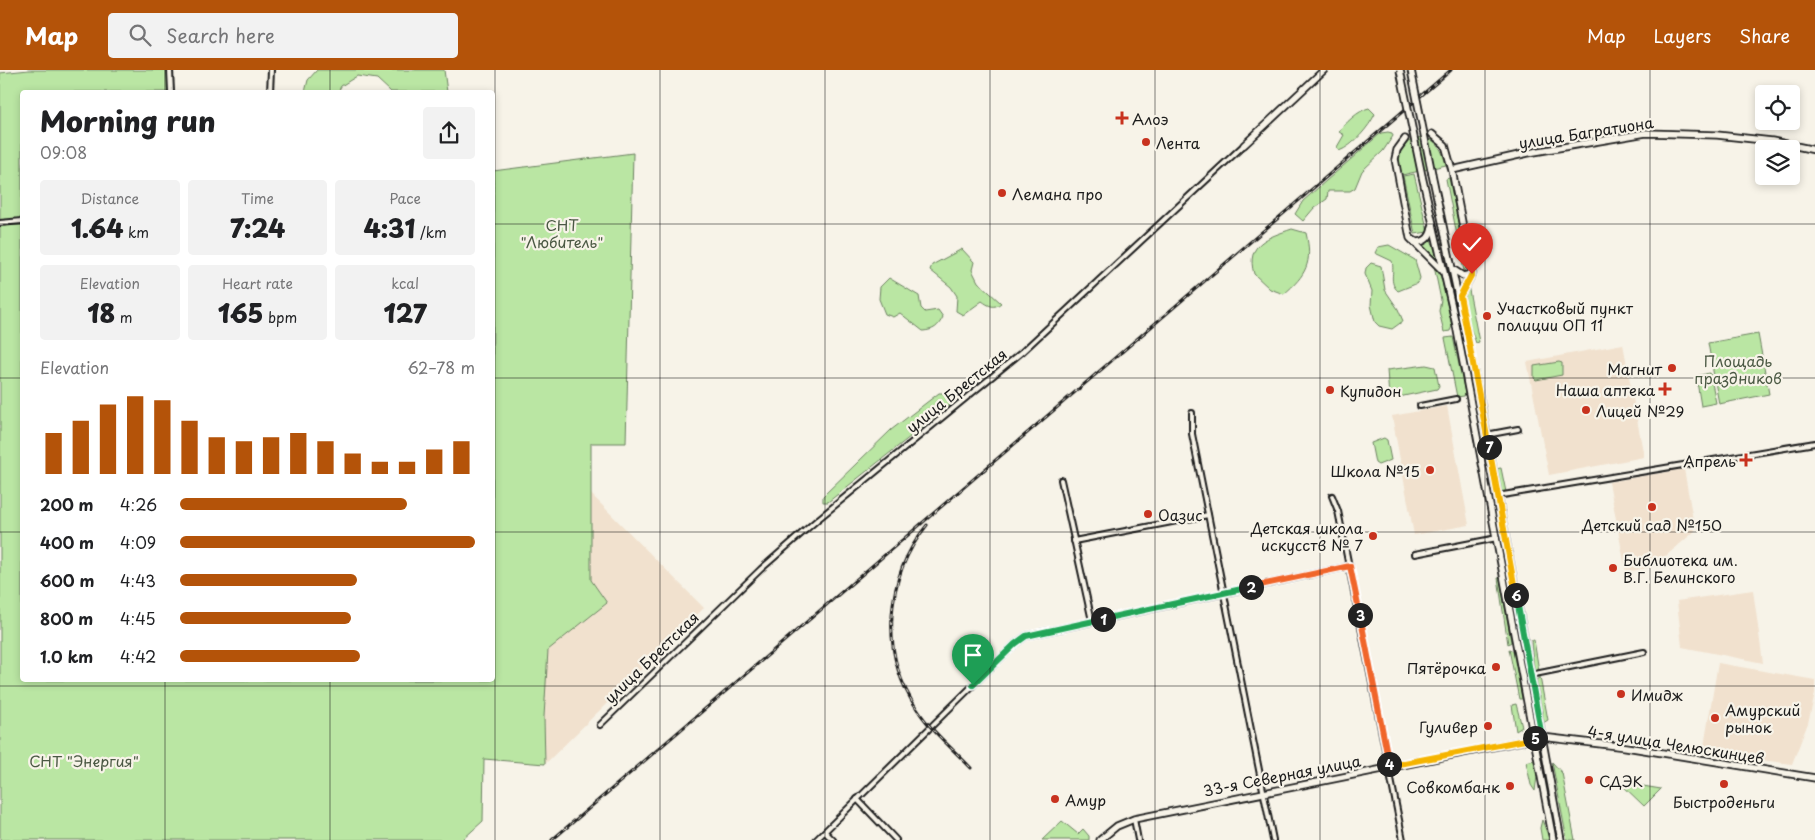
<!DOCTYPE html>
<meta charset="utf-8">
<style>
body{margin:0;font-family:"Playpen Sans",sans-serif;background:#f2f2f2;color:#202124;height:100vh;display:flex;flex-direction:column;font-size:19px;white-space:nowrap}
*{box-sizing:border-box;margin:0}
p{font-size:16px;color:#757577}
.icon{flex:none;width:28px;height:28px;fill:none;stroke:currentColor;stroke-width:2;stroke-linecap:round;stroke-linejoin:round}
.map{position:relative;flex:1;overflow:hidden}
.drawer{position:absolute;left:20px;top:20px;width:475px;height:592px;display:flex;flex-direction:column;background:#fff;border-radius:5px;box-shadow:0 2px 8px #0003}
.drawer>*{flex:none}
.fabs{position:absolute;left:1755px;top:15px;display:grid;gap:10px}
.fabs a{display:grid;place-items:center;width:45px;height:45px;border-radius:5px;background:#fff;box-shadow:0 2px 8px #0003;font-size:25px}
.pin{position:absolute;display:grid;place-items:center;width:42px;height:42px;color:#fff;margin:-51px -21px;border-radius:50% 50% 50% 0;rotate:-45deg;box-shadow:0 0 5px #0007}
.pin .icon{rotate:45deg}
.km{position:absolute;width:25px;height:25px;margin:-12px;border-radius:50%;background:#222;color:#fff;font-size:14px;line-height:25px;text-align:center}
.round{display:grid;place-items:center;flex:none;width:52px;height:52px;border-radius:5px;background:#f2f2f2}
.headline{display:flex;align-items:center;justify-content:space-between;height:85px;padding:0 20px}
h1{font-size:28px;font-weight:800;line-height:38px}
.stats{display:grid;grid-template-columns:repeat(3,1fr);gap:8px;height:85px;padding:5px 20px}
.stats div{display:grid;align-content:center;border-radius:5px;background:#f2f2f2;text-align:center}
.stats b{font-size:25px;font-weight:800}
.stats small{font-size:14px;font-weight:400}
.stats p{font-size:14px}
.chart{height:140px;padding:10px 20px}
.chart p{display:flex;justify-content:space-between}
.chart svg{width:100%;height:90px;margin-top:5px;stroke:#b45309;stroke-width:6}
ul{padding:0 20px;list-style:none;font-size:16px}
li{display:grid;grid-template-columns:80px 60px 1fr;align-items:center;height:38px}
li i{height:12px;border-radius:6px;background:#b45309}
header{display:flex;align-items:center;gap:30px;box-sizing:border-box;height:70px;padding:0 25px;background:#b45309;color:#fff}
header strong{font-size:24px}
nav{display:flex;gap:28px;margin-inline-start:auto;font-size:18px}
.search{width:350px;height:45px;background:#f2f2f2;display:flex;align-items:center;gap:12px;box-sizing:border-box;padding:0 18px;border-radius:5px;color:#757577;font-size:19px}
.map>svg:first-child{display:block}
</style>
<header>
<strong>Map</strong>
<div class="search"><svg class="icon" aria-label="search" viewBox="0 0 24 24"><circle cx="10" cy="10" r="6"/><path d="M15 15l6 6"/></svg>Search here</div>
<nav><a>Map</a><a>Layers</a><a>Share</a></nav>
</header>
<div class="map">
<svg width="1815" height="770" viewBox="0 0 1815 770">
<rect width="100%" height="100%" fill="#f7f3e8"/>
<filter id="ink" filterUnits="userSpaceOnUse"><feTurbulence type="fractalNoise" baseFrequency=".02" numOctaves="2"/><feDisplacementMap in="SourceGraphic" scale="10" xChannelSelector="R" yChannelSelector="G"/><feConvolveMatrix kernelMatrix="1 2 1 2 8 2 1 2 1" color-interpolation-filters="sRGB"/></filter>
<g filter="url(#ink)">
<g fill="#f1e1ce">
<polygon points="1623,274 1644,387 1549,405 1527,292"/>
<polygon points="1447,336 1469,455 1414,465 1392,346"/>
<polygon points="1684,399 1695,461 1653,497 1626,502 1609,412"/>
<polygon points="590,423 704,538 545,694 544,647 548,580 607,533 591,510"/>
<polygon points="1753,520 1763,593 1682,577 1677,531"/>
<polygon points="1718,593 1815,610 1815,624 1808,653 1792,694 1708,683 1704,676"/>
</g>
<g fill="#bae6a3" stroke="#6b8160">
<polygon points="29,0 170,0 170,22 22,22 22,610 492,610 493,101 633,83 626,373 591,373 591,510 607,533 548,580 544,647 545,694 484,689 483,751 462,770 0,770 0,3"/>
<polygon points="317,0 444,0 447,22 391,22 377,9 357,6 341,16 338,22 305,22 308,10"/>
<path d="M 1369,38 L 1375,44 C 1369,57 1353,76 1339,81 L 1337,77 L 1344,65 L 1339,62 C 1344,54 1359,40 1369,38 Z"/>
<polygon points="1388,62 1392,63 1393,66 1383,81 1362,101 1355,118 1350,121 1328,121 1327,129 1314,138 1303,151 1295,144 1303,131 1381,63"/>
<path d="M 1421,67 C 1438,69 1442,80 1446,95 L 1402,105 C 1396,86 1400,71 1421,67 Z"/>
<polygon points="1414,104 1428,162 1415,164 1403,106"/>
<polygon points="1449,108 1467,196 1464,201 1446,109"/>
<path d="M 1292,159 L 1306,163 C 1313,193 1306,205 1284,224 L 1270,219 L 1254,204 C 1245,173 1269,167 1292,159 Z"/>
<polygon points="1431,169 1438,190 1421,175"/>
<path d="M 1389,175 L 1415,190 L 1420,208 L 1418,213 L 1398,221 C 1388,212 1395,203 1392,191 L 1375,183 L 1378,177 Z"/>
<path d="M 962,179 L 974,192 L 972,200 L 978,212 L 1001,233 C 994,239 989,236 982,231 L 963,245 L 956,241 L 957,226 L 951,217 L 930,200 L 932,195 Z"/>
<polygon points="1371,193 1381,196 1385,220 1398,239 1403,251 1392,259 1379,256 1375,252 1371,235 1372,221 1365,204 1366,198"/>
<polygon points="1434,196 1441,207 1452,256 1450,261 1444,262 1439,241 1441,230"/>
<path d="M 889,208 L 919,226 L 921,238 L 925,242 L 938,240 L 943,247 C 938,257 934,260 923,261 L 900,243 L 893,247 L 885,244 L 879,229 L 880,217 Z"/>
<path d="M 1468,215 L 1479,272 L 1476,273 C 1469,255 1459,234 1468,215 Z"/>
<polygon points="1758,264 1769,324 1719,334 1708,273"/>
<polygon points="1453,267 1465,323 1464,326 1457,327 1445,268"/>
<polygon points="1559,292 1562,293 1562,305 1536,310 1534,308 1534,296"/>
<polygon points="1426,295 1435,297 1439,316 1437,319 1394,328 1389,327 1387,300"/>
<polygon points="1710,303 1716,333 1701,336 1696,306"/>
<polygon points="939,323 944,323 951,330 950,335 828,432 823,432 823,426 891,360"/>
<polygon points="1384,368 1387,370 1391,390 1378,395 1375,393 1371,373"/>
<polygon points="1501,398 1506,422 1500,423 1495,399"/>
<polygon points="1498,508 1500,508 1511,572 1508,574"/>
<polygon points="1534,570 1539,601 1534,603 1531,571"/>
<polygon points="1509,579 1513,581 1522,629 1519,629"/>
<polygon points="1540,607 1548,650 1543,653 1535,611"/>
<polygon points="1516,634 1522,657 1516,661 1512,635"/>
<polygon points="1534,690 1537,706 1535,721 1531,715 1526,692"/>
<polygon points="1552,692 1562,703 1575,770 1567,770"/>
<polygon points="1619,712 1661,719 1644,736"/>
<polygon points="1542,750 1550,770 1542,770 1540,758"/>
<polygon points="1062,751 1078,764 1083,759 1089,766 1089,770 1042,770"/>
</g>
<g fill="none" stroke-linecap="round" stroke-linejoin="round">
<polyline stroke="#d6d3c9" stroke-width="5.5" stroke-dasharray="5.5 3" stroke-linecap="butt" points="1405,69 1416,63 1432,64"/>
<g stroke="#1c1c1c" stroke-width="8">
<g id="street">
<polyline points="170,0 171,22"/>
<polyline points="270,22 271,0"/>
<polyline points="0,153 22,151"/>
<polyline points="1420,336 1456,329"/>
<polyline points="1192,343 1192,364 1273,770"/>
<polyline points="1486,365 1518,359"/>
<polyline points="1061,410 1092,551"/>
<polyline points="1332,426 1338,441 1403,770"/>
<polyline points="1497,426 1815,373"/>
<polyline points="1074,471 1208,445"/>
<polyline points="1415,484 1497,468"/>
<polyline points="1535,604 1644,582"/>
<polyline points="600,655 761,499 817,450 1022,282 1244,75"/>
<polyline points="857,729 896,770"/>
<polyline points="1134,749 1138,770"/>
<polyline points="825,762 833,770"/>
<polyline points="816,770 1015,574 1026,566 1350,496"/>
</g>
</g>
<g stroke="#1c1c1c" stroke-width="9">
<g id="secondary">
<polyline points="1432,64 1445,75 1452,100 1472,204 1459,227"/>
<polyline points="1405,69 1397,80 1395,89 1410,168 1443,201"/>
<polyline points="1244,75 1324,0"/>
<polyline points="1452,100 1528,83 1646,63 1717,65 1772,71 1815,80"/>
<polyline points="1432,104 1482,340 1561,770"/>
<polyline points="1422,106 1456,255 1553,770"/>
<path d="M 1412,169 L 1417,172 C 1426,172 1431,166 1432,157"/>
<polyline points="1454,200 1463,206 1472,204"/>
<polyline points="1100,770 1117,756 1134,749 1542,667 1626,677 1815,708"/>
</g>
</g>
<use href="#street" stroke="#f7f3e8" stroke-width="4"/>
<use href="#secondary" stroke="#f7f3e8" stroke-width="5.5"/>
<g stroke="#1c1c1c" stroke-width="3">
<g id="rail">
<path d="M 927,455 C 885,507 879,583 917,639 C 931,661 953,679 971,698"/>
<polyline points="552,770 1451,0"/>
</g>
</g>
<use href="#rail" stroke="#f7f3e8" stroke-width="1" stroke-dasharray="4" stroke-linecap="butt"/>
<g stroke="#1c1c1c" stroke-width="9" stroke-linecap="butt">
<g id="secondary-bridge">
<polyline points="1400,0 1422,106"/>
<polyline points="1411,0 1432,104"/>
</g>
</g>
<use href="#secondary-bridge" stroke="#f7f3e8" stroke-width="5.5"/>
</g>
</g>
<g fill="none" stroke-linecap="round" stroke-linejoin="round" filter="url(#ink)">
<g stroke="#fff" stroke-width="10">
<polyline id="split-1" points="973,615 1015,574 1026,566 1103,549"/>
</g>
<g stroke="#fff" stroke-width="10">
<polyline id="split-2" points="1103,549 1251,517"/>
</g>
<g stroke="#fff" stroke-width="10">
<polyline id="split-3" points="1251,517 1350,496 1360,545"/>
</g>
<g stroke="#fff" stroke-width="10">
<polyline id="split-4" points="1360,545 1389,694"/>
</g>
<g stroke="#fff" stroke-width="10">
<polyline id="split-5" points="1389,694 1389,696 1535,668"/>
</g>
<g stroke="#fff" stroke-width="10">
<polyline id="split-6" points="1516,525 1542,667 1535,668"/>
</g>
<g stroke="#fff" stroke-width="10">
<polyline id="split-7" points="1489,377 1516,525"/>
</g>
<g stroke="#fff" stroke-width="10">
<polyline id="split-8" points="1472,204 1460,226 1489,377"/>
</g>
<use href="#split-1" stroke="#22a559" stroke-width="6"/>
<use href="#split-2" stroke="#22a559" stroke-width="6"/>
<use href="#split-3" stroke="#f0652b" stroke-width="6"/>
<use href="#split-4" stroke="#f0652b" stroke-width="6"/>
<use href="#split-5" stroke="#f5b400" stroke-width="6"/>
<use href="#split-6" stroke="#22a559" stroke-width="6"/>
<use href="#split-7" stroke="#f5b400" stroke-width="6"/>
<use href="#split-8" stroke="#f5b400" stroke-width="6"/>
</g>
<path fill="none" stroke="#1c1c1c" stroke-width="1" stroke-opacity="0.55" d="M 165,0 L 165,22M 330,0 L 330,22M 495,0 L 495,770M 660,0 L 660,770M 825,0 L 825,770M 990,0 L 990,770M 1155,0 L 1155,770M 1320,0 L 1320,770M 1485,0 L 1485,770M 1650,0 L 1650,770M 0,154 L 22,154M 492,154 L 1815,154M 0,308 L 22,308M 492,308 L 1815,308M 0,462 L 22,462M 492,462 L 1815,462M 165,610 L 165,770M 330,610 L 330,770M 0,616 L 1815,616"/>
<g fill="#c8321e" stroke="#f7f3e8" stroke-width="2">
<path d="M1119.5 40.5h5v5h5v5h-5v5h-5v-5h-5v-5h5z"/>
<circle cx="1146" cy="72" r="5"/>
<circle cx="1002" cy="123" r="5"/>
<circle cx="1487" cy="246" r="5"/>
<circle cx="1672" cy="298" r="5"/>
<path d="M1662.5 311.5h5v5h5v5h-5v5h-5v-5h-5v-5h5z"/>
<circle cx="1330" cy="320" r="5"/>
<circle cx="1586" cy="340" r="5"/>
<path d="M1743.5 382.5h5v5h5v5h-5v5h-5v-5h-5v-5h5z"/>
<circle cx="1430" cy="400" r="5"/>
<circle cx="1652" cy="437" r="5"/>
<circle cx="1148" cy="444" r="5"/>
<circle cx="1373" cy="466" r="5"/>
<circle cx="1613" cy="498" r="5"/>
<circle cx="1496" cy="597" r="5"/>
<circle cx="1621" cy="624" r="5"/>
<circle cx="1715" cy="648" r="5"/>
<circle cx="1488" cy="656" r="5"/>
<circle cx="1589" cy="710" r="5"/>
<circle cx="1724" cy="714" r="5"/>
<circle cx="1510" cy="716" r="5"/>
<circle cx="1055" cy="729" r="5"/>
</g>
<g text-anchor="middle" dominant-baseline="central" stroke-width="4.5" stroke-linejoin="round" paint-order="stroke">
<g font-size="15" fill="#1c1c1c" stroke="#f7f3e8" text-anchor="start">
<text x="1132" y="48">Алоэ</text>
<text x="1156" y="72">Лента</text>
<text x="1012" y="123">Лемана про</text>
<text x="1497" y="237">Участковый пункт<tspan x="1497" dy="17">полиции ОП 11</tspan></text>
<text x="1662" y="298" text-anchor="end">Магнит</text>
<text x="1655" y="319" text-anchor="end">Наша аптека</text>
<text x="1340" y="320">Купидон</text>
<text x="1596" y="340">Лицей №29</text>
<text x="1736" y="390" text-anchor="end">Апрель</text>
<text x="1420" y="400" text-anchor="end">Школа №15</text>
<text x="1158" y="444">Оазис</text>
<text x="1652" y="454" text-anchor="middle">Детский сад №150</text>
<text x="1363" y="457" text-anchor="end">Детская школа<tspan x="1363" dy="17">искусств № 7</tspan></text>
<text x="1623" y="489">Библиотека им.<tspan x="1623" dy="17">В.Г. Белинского</tspan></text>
<text x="1486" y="597" text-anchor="end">Пятёрочка</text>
<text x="1631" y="624">Имидж</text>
<text x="1725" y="639">Амурский<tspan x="1725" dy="17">рынок</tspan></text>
<text x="1478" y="656" text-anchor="end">Гуливер</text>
<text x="1599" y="710">СДЭК</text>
<text x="1500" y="716" text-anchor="end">Совкомбанк</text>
<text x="1065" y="729">Амур</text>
<text x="1724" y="731" text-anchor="middle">Быстроденьги</text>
</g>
<g font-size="15" fill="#1c1c1c" stroke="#f7f3e8">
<text transform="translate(1586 62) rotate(-9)">улица Багратиона</text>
<text transform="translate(956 320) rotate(-39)">улица Брестская</text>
<text transform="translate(651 587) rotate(-44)">улица Брестская</text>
<text transform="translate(1676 674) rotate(9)">4-я улица Челюскинцев</text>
<text transform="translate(1282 705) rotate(-11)">33-я Северная улица</text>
</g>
<g font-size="15" fill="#4b5944" stroke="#f7f3e8">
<text x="562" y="154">СНТ<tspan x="562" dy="17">"Любитель"</tspan></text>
<text x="1738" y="290">Площадь<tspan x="1738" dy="17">праздников</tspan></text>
<text x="84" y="690">СНТ "Энергия"</text>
</g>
</g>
</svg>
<div class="fabs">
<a><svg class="icon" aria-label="locate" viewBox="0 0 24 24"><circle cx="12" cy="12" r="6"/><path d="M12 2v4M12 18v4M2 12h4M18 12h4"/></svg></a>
<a><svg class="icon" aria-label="layers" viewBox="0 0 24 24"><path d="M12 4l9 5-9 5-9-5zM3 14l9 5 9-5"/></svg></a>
</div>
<div class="pin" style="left:973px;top:615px;background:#1e9e55"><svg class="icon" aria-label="arrive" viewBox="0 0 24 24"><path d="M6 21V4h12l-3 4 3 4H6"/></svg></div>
<div class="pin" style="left:1472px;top:204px;background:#d93025"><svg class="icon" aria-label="check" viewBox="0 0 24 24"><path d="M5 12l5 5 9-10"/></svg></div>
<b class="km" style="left:1103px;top:549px">1</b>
<b class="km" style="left:1251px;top:517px">2</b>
<b class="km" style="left:1360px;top:545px">3</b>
<b class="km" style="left:1389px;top:694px">4</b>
<b class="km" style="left:1535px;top:668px">5</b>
<b class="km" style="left:1516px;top:525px">6</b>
<b class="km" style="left:1489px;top:377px">7</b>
<section class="drawer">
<div class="headline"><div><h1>Morning run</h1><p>09:08</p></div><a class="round"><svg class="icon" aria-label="share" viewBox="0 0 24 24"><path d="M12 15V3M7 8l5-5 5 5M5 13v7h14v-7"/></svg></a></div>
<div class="stats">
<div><p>Distance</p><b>1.64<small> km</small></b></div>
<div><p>Time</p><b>7:24</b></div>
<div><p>Pace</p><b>4:31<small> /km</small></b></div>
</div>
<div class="stats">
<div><p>Elevation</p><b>18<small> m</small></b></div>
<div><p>Heart rate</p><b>165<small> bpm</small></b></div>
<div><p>kcal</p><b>127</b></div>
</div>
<div class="chart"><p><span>Elevation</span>62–78 m</p>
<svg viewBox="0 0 160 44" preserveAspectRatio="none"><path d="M5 44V24M15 44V18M25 44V10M35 44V6M45 44V8M55 44V18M65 44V26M75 44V28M85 44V26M95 44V24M105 44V28M115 44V34M125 44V38M135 44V38M145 44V32M155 44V28"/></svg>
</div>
<ul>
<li><b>200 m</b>4:26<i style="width:77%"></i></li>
<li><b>400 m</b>4:09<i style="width:100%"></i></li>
<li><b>600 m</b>4:43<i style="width:60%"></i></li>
<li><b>800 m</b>4:45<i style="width:58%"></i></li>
<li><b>1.0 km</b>4:42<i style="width:61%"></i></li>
</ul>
</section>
</div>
